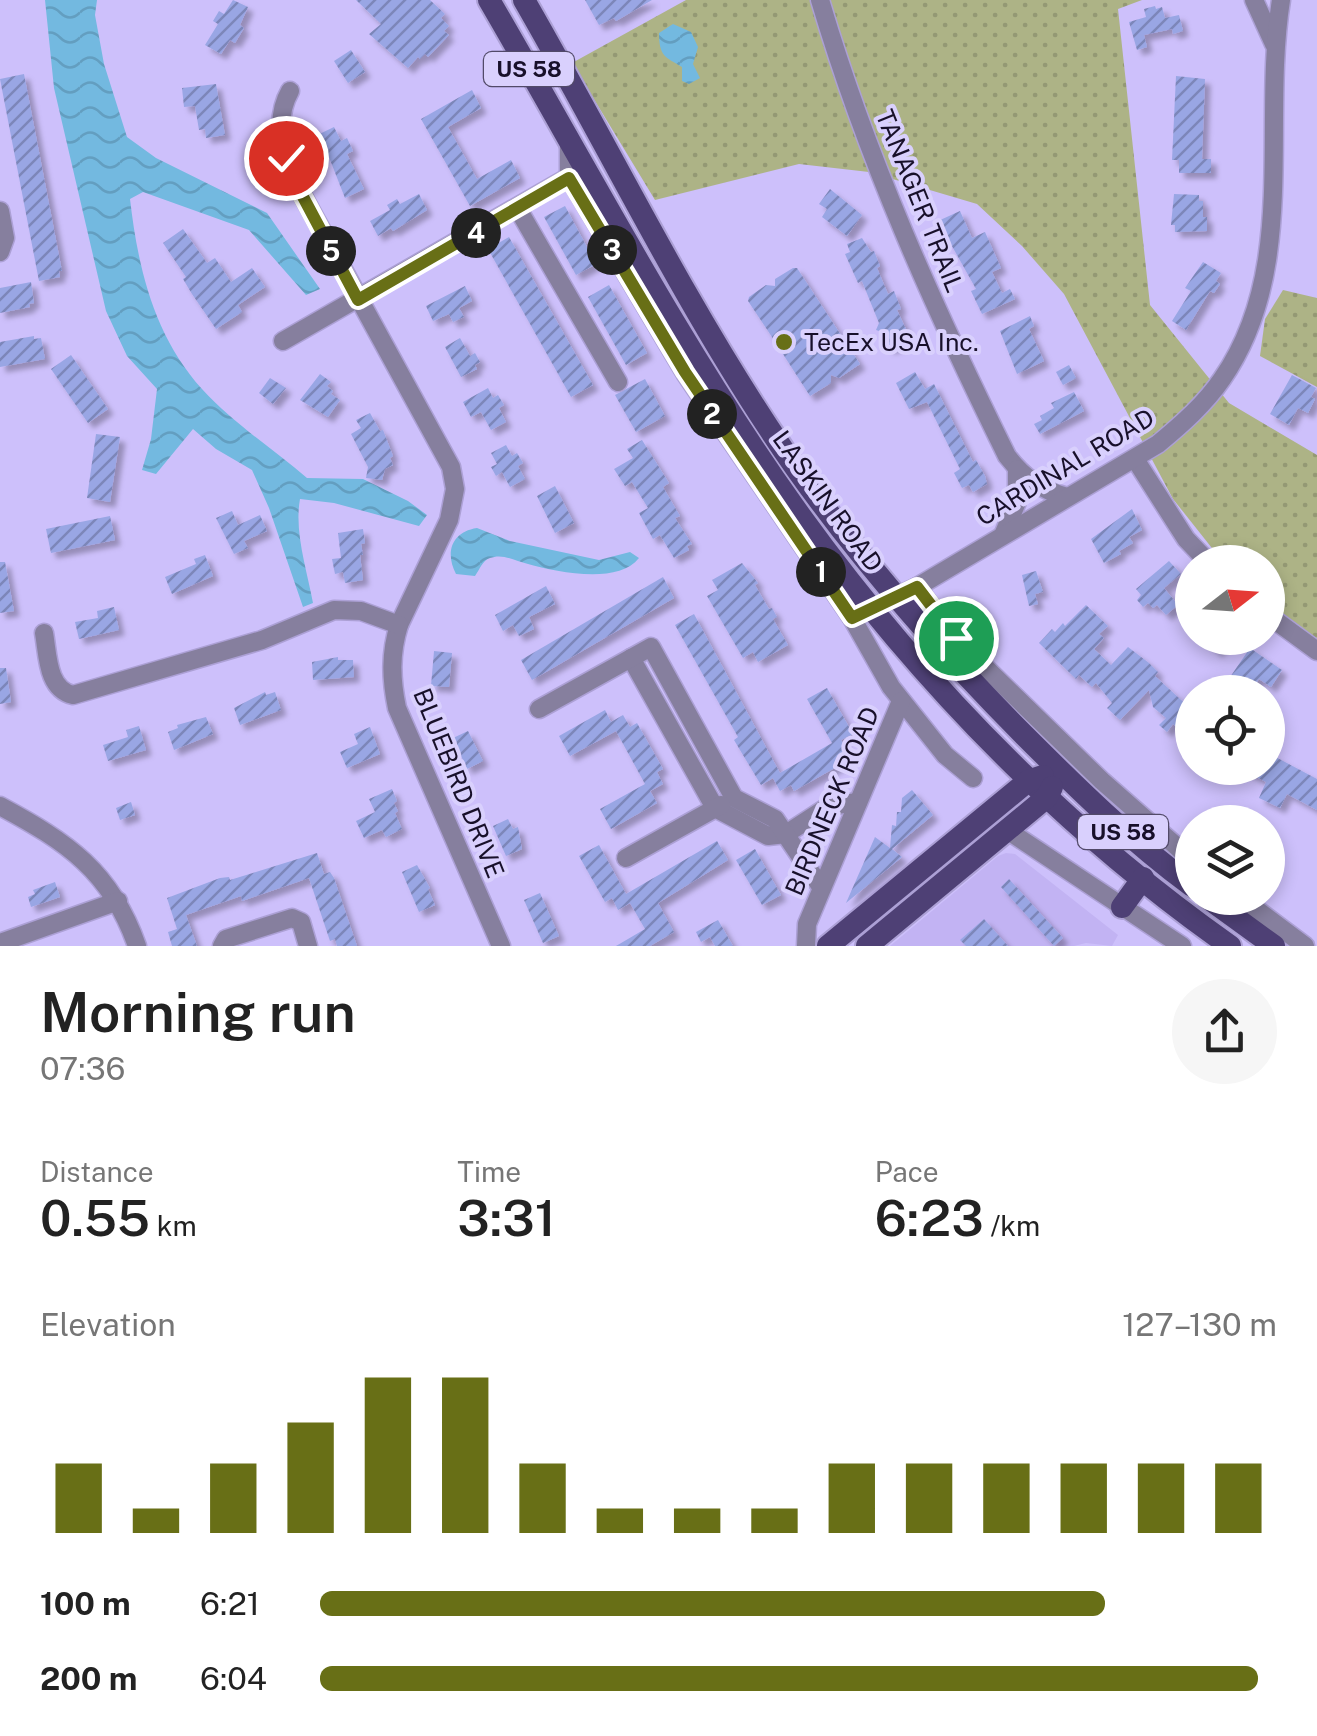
<!DOCTYPE html>
<meta charset="utf-8">
<style>
body{margin:0;font-family:"Public Sans",sans-serif;background:#f6f6f6;color:#222;height:100vh;display:flex;flex-direction:column;font-size:38px;white-space:nowrap}
*{box-sizing:border-box;margin:0}
p{font-size:32px;color:#767676}
.icon{flex:none;width:55px;height:55px;fill:none;stroke:currentColor;stroke-width:2;stroke-linecap:round;stroke-linejoin:round}
.map{position:relative;height:946px;overflow:hidden}
.panel{display:flex;flex-direction:column;background:#fff;flex:1}
.panel>*{flex:none}
.needle{width:65px;rotate:73deg}
.fabs{position:absolute;left:1175px;top:545px;display:grid;gap:20px}
.fabs a{display:grid;place-items:center;width:110px;height:110px;border-radius:50%;background:#fff;box-shadow:0 5px 15px #0003;font-size:50px}
.pin{position:absolute;display:grid;place-items:center;width:85px;height:85px;color:#fff;margin:-42px;border:5px solid #fff;border-radius:50%;box-shadow:0 2px 10px #0007}
.km{position:absolute;width:50px;height:50px;margin:-25px;border-radius:50%;background:#222;color:#fff;font-size:28px;line-height:50px;text-align:center}
.round{display:grid;place-items:center;flex:none;width:105px;height:105px;border-radius:52px;background:#f6f6f6}
.overview{display:flex;align-items:center;justify-content:space-between;height:170px;padding:0 40px}
h1{font-size:55px;font-weight:600;line-height:75px}
.stats{display:grid;grid-template-columns:repeat(3,1fr);gap:15px;height:170px;padding:10px 40px}
.stats div{display:grid;align-content:center}
.stats b{font-size:50px;font-weight:600}
.stats small{font-size:28px;font-weight:400}
.stats p{font-size:28px}
.chart{height:280px;padding:20px 40px}
.chart p{display:flex;justify-content:space-between}
.chart svg{width:100%;height:180px;margin-top:10px;stroke:#686f16;stroke-width:6}
ul{padding:0 40px;list-style:none;font-size:32px}
li{display:grid;grid-template-columns:160px 120px 1fr;align-items:center;height:75px}
li i{height:25px;border-radius:12px;background:#686f16}
.map>svg:first-child{display:block}
</style>
<div class="map">
<svg width="1317" height="946" viewBox="0 0 1317 946">
<defs>
<pattern id="grass-dots" width="8" height="8" patternUnits="userSpaceOnUse" patternTransform="scale(2.5)"><rect width="8" height="8" fill="#adb386"/><path d="M2 2h.1M6 6h.1" fill="none" stroke="#949974" stroke-width="1.8" stroke-linecap="round"/></pattern>
<pattern id="water-waves" width="16" height="10" patternUnits="userSpaceOnUse" patternTransform="scale(2.5)"><rect width="16" height="10" fill="#73b9e0"/><path d="M0 5q4-4 8 0t8 0" fill="none" stroke="#639ec0"/></pattern>
<pattern id="building-hatch" width="6" height="6" patternUnits="userSpaceOnUse" patternTransform="scale(2.5)"><rect width="6" height="6" fill="#99a6e4"/><path d="M-1 1l2-2M0 6l6-6M5 7l2-2" fill="none" stroke="#7c86b9"/></pattern>
<filter id="shadow"><feDropShadow dx="5.5" dy="5.5" stdDeviation="2.5" flood-color="#0004"/></filter>
</defs>
<rect width="100%" height="100%" fill="#cdc0fb"/>
<polygon fill="#c2b3f3" points="1006,853 1015,854 1118,935 1112,946 1086,943 1074,946 890,946 998,856"/>
<g fill="url(#grass-dots)">
<polygon points="686,0 1142,0 1118,9 1150,305 1229,403 1317,455 1317,639 1268,603 1268,562 1223,562 1173,499 1064,294 1022,246 977,204 869,172 799,164 655,200 572,63"/>
<polygon points="1283,290 1317,298 1317,387 1260,356 1265,319"/>
</g>
<g fill="url(#water-waves)">
<path d="M 45,0 L 97,0 L 95,15 L 104,64 L 127,137 L 156,158 L 267,213 L 320,289 L 306,295 L 249,230 L 143,192 L 130,199 C 138,268 154,336 202,389 C 232,422 273,449 307,478 L 363,479 L 408,501 L 427,515 L 419,526 L 334,503 L 300,499 C 294,532 307,570 313,603 L 303,607 L 269,508 L 252,470 L 216,449 L 193,429 L 156,474 L 142,470 L 151,439 L 157,389 L 127,356 L 106,311 L 54,88 Z"/>
<path d="M 673,24 L 691,32 L 698,47 L 693,64 L 700,78 L 689,84 L 682,81 L 682,67 C 665,57 659,56 659,33 Z"/>
<path d="M 477,528 L 510,541 L 599,560 L 630,552 L 639,558 C 618,585 557,572 528,564 C 515,561 503,553 490,558 C 482,561 480,569 475,576 L 456,574 C 445,553 451,532 477,528 Z"/>
</g>
<g fill="url(#building-hatch)" filter="url(#shadow)">
<polygon points="233,0 248,7 240,25 244,28 235,43 230,40 221,54 205,45 218,24 213,21 219,11 224,14"/>
<polygon points="356,0 430,0 445,14 441,18 449,26 444,31 449,35 428,57 425,54 420,59 418,57 408,68 369,34 381,24"/>
<polygon points="585,0 652,0 616,21 614,18 599,25"/>
<polygon points="1155,6 1156,9 1162,7 1165,18 1179,15 1183,31 1173,34 1172,29 1144,35 1147,47 1137,50 1129,22 1146,17 1144,9"/>
<polygon points="351,50 365,72 348,83 334,61"/>
<polygon points="24,74 62,271 59,271 60,277 39,281 0,79"/>
<polygon points="1176,76 1205,79 1202,159 1211,159 1211,173 1179,173 1179,160 1172,160"/>
<polygon points="216,84 225,135 206,138 205,129 199,130 195,106 184,107 182,88"/>
<polygon points="472,90 481,108 448,127 477,179 511,160 520,178 470,206 421,119"/>
<polygon points="334,127 341,141 347,138 353,151 347,154 364,189 345,198 325,147 315,152 309,139"/>
<polygon points="830,189 862,215 847,236 822,217 827,209 819,204"/>
<polygon points="419,194 427,210 393,231 391,228 378,236 370,221 390,210 387,205 397,199 400,204"/>
<polygon points="1174,194 1199,195 1199,201 1203,201 1203,217 1207,217 1207,231 1175,232 1175,225 1171,225"/>
<polygon points="565,206 596,264 576,275 544,217"/>
<polygon points="960,211 972,238 985,232 1001,268 992,272 1002,293 1010,289 1015,299 982,314 971,291 976,289 938,221"/>
<polygon points="183,229 207,263 215,258 231,282 252,268 265,287 238,305 242,312 216,329 192,294 183,279 186,277 163,243"/>
<polygon points="509,237 593,385 571,397 488,249"/>
<polygon points="862,238 871,252 874,251 880,266 877,268 888,294 894,291 901,309 897,310 911,340 889,349 882,332 876,330 879,323 870,301 862,281 858,283 845,254 850,252 847,244"/>
<polygon points="1203,262 1221,273 1216,281 1220,284 1214,293 1210,291 1186,330 1172,321 1191,291 1185,288"/>
<polygon points="793,268 797,268 860,364 839,378 831,375 831,383 810,396 781,351 782,345 776,343 748,301 749,297 766,285 775,286 775,279"/>
<polygon points="31,282 34,303 29,304 30,307 0,313 0,288"/>
<polygon points="609,285 647,353 626,365 588,297"/>
<polygon points="465,286 472,301 459,308 464,317 453,322 449,314 433,321 426,306"/>
<polygon points="1030,316 1034,326 1029,329 1044,361 1017,374 1000,331"/>
<polygon points="34,336 34,339 41,338 45,359 0,367 0,342"/>
<polygon points="460,338 470,356 475,353 480,362 475,365 477,369 461,377 445,347"/>
<polygon points="71,355 108,409 88,423 51,369"/>
<polygon points="1069,365 1076,378 1063,385 1056,372"/>
<polygon points="915,372 925,389 934,384 973,462 976,460 985,476 987,484 973,492 969,485 962,488 954,473 960,469 927,402 909,409 896,383"/>
<polygon points="320,374 331,382 327,386 333,391 331,394 340,400 328,417 300,400"/>
<polygon points="1292,375 1316,388 1311,397 1315,399 1308,413 1298,408 1289,425 1270,414"/>
<polygon points="270,378 286,388 273,404 259,393"/>
<polygon points="645,379 665,416 636,432 615,395"/>
<polygon points="488,388 493,398 498,395 504,405 499,408 506,422 491,430 481,412 471,417 463,402"/>
<polygon points="1074,392 1084,411 1040,434 1034,424 1042,420 1040,416 1054,408 1051,403"/>
<polygon points="370,413 380,431 383,430 393,456 390,458 393,465 385,469 382,480 366,478 368,467 351,434 361,428 356,420"/>
<polygon points="96,434 120,437 110,502 87,498"/>
<polygon points="642,440 669,483 663,487 680,516 675,518 692,544 687,546 689,550 674,558 660,535 653,539 639,513 648,508 632,482 625,486 614,469 633,458 627,449"/>
<polygon points="506,445 512,456 517,453 523,463 518,466 525,479 510,487 502,472 496,476 491,467 497,464 491,453"/>
<polygon points="555,486 574,523 555,533 537,496"/>
<polygon points="1132,509 1142,530 1129,537 1133,543 1119,551 1121,554 1104,563 1091,539"/>
<polygon points="232,511 238,525 260,515 267,531 244,541 248,548 234,554 216,518"/>
<polygon points="110,516 115,540 51,553 46,529"/>
<polygon points="363,529 365,543 361,544 363,555 360,555 363,580 345,583 343,572 335,574 332,559 341,558 338,533"/>
<polygon points="205,555 213,576 172,594 165,577 196,564 194,559"/>
<polygon points="1169,561 1181,574 1164,588 1178,605 1166,615 1157,605 1153,608 1148,603 1143,607 1137,600 1141,595 1136,589"/>
<polygon points="0,562 5,562 14,611 0,613"/>
<polygon points="742,563 758,583 755,585 769,609 772,608 777,617 773,619 788,645 758,662 753,652 743,658 707,596 718,590 712,580"/>
<polygon points="1036,571 1043,592 1035,594 1038,604 1029,606 1022,575"/>
<polygon points="663,577 674,598 532,680 521,660"/>
<polygon points="546,586 555,604 529,617 534,629 519,636 513,625 503,631 495,615"/>
<polygon points="1086,605 1108,626 1099,634 1104,638 1094,649 1111,665 1128,647 1149,663 1158,672 1155,676 1192,710 1192,730 1187,737 1173,724 1167,732 1159,725 1166,718 1153,707 1149,690 1120,720 1107,708 1112,703 1096,683 1092,687 1079,675 1076,679 1039,643 1052,629 1055,632 1063,623 1065,626"/>
<polygon points="114,607 119,630 79,639 75,622 98,618 97,611"/>
<polygon points="694,614 780,773 832,743 807,699 827,688 853,734 841,740 849,753 837,760 840,765 794,791 791,785 780,791 773,778 761,785 734,740 738,737 675,625"/>
<polygon points="1201,638 1230,638 1217,652"/>
<polygon points="1250,648 1282,670 1271,687 1259,679 1250,691 1241,685 1237,690 1226,683"/>
<polygon points="434,651 452,653 449,687 431,686"/>
<polygon points="338,657 338,660 353,660 354,677 313,680 312,662"/>
<polygon points="0,668 6,668 11,702 0,704"/>
<polygon points="265,692 266,695 275,692 281,710 240,725 234,708"/>
<polygon points="605,710 611,722 623,715 630,727 637,723 663,769 657,772 663,784 650,791 657,803 611,829 600,809 645,784 616,731 570,756 559,736"/>
<polygon points="206,717 213,734 174,750 168,732 178,728 177,725"/>
<polygon points="139,726 146,750 108,761 103,745 128,737 126,730"/>
<polygon points="370,727 380,754 347,768 340,752 358,744 354,734"/>
<polygon points="468,731 483,761 467,769 453,738"/>
<polygon points="1268,753 1317,779 1317,810 1287,794 1280,808 1259,798 1266,782 1239,768 1268,768"/>
<polygon points="392,789 397,801 394,803 398,811 395,813 402,829 386,837 382,830 364,838 356,821 375,812 369,799"/>
<polygon points="912,790 933,815 892,849 902,857 846,903 875,837 890,848 892,825 896,826 897,812 901,812 902,798"/>
<polygon points="131,802 135,815 120,820 116,808"/>
<polygon points="508,819 513,829 518,827 522,849 506,856 493,826"/>
<polygon points="717,841 728,860 658,903 674,932 650,946 616,946 645,929 630,903 618,910 612,898 605,902 579,856 599,845 626,894"/>
<polygon points="755,849 781,895 762,905 736,860"/>
<polygon points="317,853 324,874 330,872 334,878 357,946 337,946 335,939 330,941 309,878 242,901 241,896 186,915 197,946 172,946 168,932 177,929 167,898 220,878 229,877 230,880"/>
<polygon points="417,865 430,888 428,889 435,905 419,912 402,872"/>
<polygon points="1009,879 1063,938 1054,946 1001,887"/>
<polygon points="55,882 60,897 31,907 28,897 35,894 33,890"/>
<polygon points="540,893 559,936 543,943 524,900"/>
<polygon points="984,919 1008,946 966,946 960,940"/>
<polygon points="718,920 733,946 715,946 710,937 701,942 696,932"/>
</g>
<g fill="none" stroke-linecap="round" stroke-linejoin="round">
<g stroke="#aca0d5" stroke-width="21">
<g id="minor">
<path d="M 820,0 C 867,159 934,308 1007,456 C 1023,477 1041,490 1067,497"/>
<polyline points="1254,0 1274,44"/>
<path d="M 290,91 C 274,119 283,150 293,178 L 451,467 L 455,489 L 449,520 L 399,625 C 390,654 391,679 397,708 L 501,946"/>
<polyline points="569,140 569,177 685,373 852,618 891,687 945,755 973,778"/>
<polyline points="518,209 618,382"/>
<polyline points="0,211 5,238 0,252"/>
<polyline points="283,341 569,177"/>
<polyline points="1135,459 1186,539 1208,562"/>
<polyline points="1004,533 1017,502 1017,469"/>
<polyline points="917,587 955,638 1102,781 1192,860"/>
<polyline points="1268,615 1317,651"/>
<path d="M 852,618 L 917,587 L 1158,444 C 1181,425 1205,404 1222,379 C 1299,268 1261,126 1281,0"/>
<path d="M 44,633 C 48,655 47,689 73,695 L 262,640 L 334,610 L 361,611 L 399,625"/>
<polyline points="631,658 715,808 768,836 786,834 829,806 858,802"/>
<polyline points="539,709 651,647 734,798 775,819 821,887"/>
<path d="M 0,806 C 67,842 111,871 137,946"/>
<polyline points="1007,830 1182,946"/>
<polyline points="626,858 721,805"/>
<polyline points="1241,898 1305,946"/>
<polyline points="0,943 118,901"/>
<polyline points="222,946 226,939 292,918 301,922 308,946"/>
<polyline points="806,946 807,924 901,701"/>
</g>
</g>
<g stroke="#aca0d5" stroke-width="26">
<g id="major">
<path d="M 489,0 C 588,170 680,347 794,507 C 915,676 1060,826 1230,946"/>
<path d="M 524,0 C 606,142 678,291 768,427 C 841,539 930,640 1024,735 C 1078,789 1131,841 1192,886"/>
<polyline points="1208,898 1274,946"/>
<polyline points="1122,907 1143,878"/>
<polyline points="828,946 1028,781 1043,776"/>
<polyline points="867,946 1047,797 1052,787"/>
</g>
</g>
<use href="#minor" stroke="#867f9e" stroke-width="18"/>
<use href="#major" stroke="#4e4075" stroke-width="22"/>
</g>
<g fill="none" stroke-linecap="round" stroke-linejoin="round">
<g stroke="#fff" stroke-width="20">
<polyline id="route" points="286,158 293,178 358,300 569,178 685,372 852,618 917,587 956,638"/>
</g>
<use href="#route" stroke="#686f16" stroke-width="12"/>
</g>
<circle fill="#686f16" stroke="#d9d0fd" stroke-width="4" cx="784" cy="342" r="10"/>
<g text-anchor="middle" dominant-baseline="central" stroke-width="8" stroke-linejoin="round" paint-order="stroke">
<g fill="#d9d0fd" stroke="#524a69" stroke-width="2.5">
<rect x="484" y="52" width="90" height="34" rx="8"/>
<rect x="1078" y="815" width="90" height="34" rx="8"/>
</g>
<g font-size="22" font-weight="bold" fill="#18102a">
<text x="529" y="69">US 58</text>
<text x="1123" y="832">US 58</text>
</g>
<g font-size="25" fill="#18102a" stroke="#d9d0fd">
<text transform="translate(920 201) rotate(68)">TANAGER TRAIL</text>
<text transform="translate(1065 467) rotate(-31)">CARDINAL ROAD</text>
<text transform="translate(828 501) rotate(54)">LASKIN ROAD</text>
<text transform="translate(459 783) rotate(68)">BLUEBIRD DRIVE</text>
<text transform="translate(832 801) rotate(-67)">BIRDNECK ROAD</text>
</g>
<g font-size="25" fill="#18102a" stroke="#d9d0fd" text-anchor="start">
<text x="804" y="342">TecEx USA Inc.</text>
</g>
</g>
</svg>
<div class="fabs">
<a><svg class="needle" viewBox="-14 -14 28 28"><path d="M0-13l5 13h-10z" fill="#e53935"/><path d="M0 13l5-13h-10z" fill="#767676"/></svg></a>
<a><svg class="icon" aria-label="locate" viewBox="0 0 24 24"><circle cx="12" cy="12" r="6"/><path d="M12 2v4M12 18v4M2 12h4M18 12h4"/></svg></a>
<a><svg class="icon" aria-label="layers" viewBox="0 0 24 24"><path d="M12 4l9 5-9 5-9-5zM3 14l9 5 9-5"/></svg></a>
</div>
<div class="pin" style="left:956px;top:638px;background:#1e9e55"><svg class="icon" aria-label="arrive" viewBox="0 0 24 24"><path d="M6 21V4h12l-3 4 3 4H6"/></svg></div>
<div class="pin" style="left:286px;top:158px;background:#d93025"><svg class="icon" aria-label="check" viewBox="0 0 24 24"><path d="M5 12l5 5 9-10"/></svg></div>
<b class="km" style="left:821px;top:572px">1</b>
<b class="km" style="left:712px;top:414px">2</b>
<b class="km" style="left:612px;top:250px">3</b>
<b class="km" style="left:476px;top:233px">4</b>
<b class="km" style="left:331px;top:251px">5</b>
</div>
<section class="panel">
<div class="overview"><div><h1>Morning run</h1><p>07:36</p></div><a class="round"><svg class="icon" aria-label="share" viewBox="0 0 24 24"><path d="M12 15V3M7 8l5-5 5 5M5 13v7h14v-7"/></svg></a></div>
<div class="stats">
<div><p>Distance</p><b>0.55<small> km</small></b></div>
<div><p>Time</p><b>3:31</b></div>
<div><p>Pace</p><b>6:23<small> /km</small></b></div>
</div>
<div class="chart"><p><span>Elevation</span>127–130 m</p>
<svg viewBox="0 0 160 44" preserveAspectRatio="none"><path d="M5 44V27M15 44V38M25 44V27M35 44V17M45 44V6M55 44V6M65 44V27M75 44V38M85 44V38M95 44V38M105 44V27M115 44V27M125 44V27M135 44V27M145 44V27M155 44V27"/></svg>
</div>
<ul>
<li><b>100 m</b>6:21<i style="width:82%"></i></li>
<li><b>200 m</b>6:04<i style="width:98%"></i></li>
</ul>
</section>
